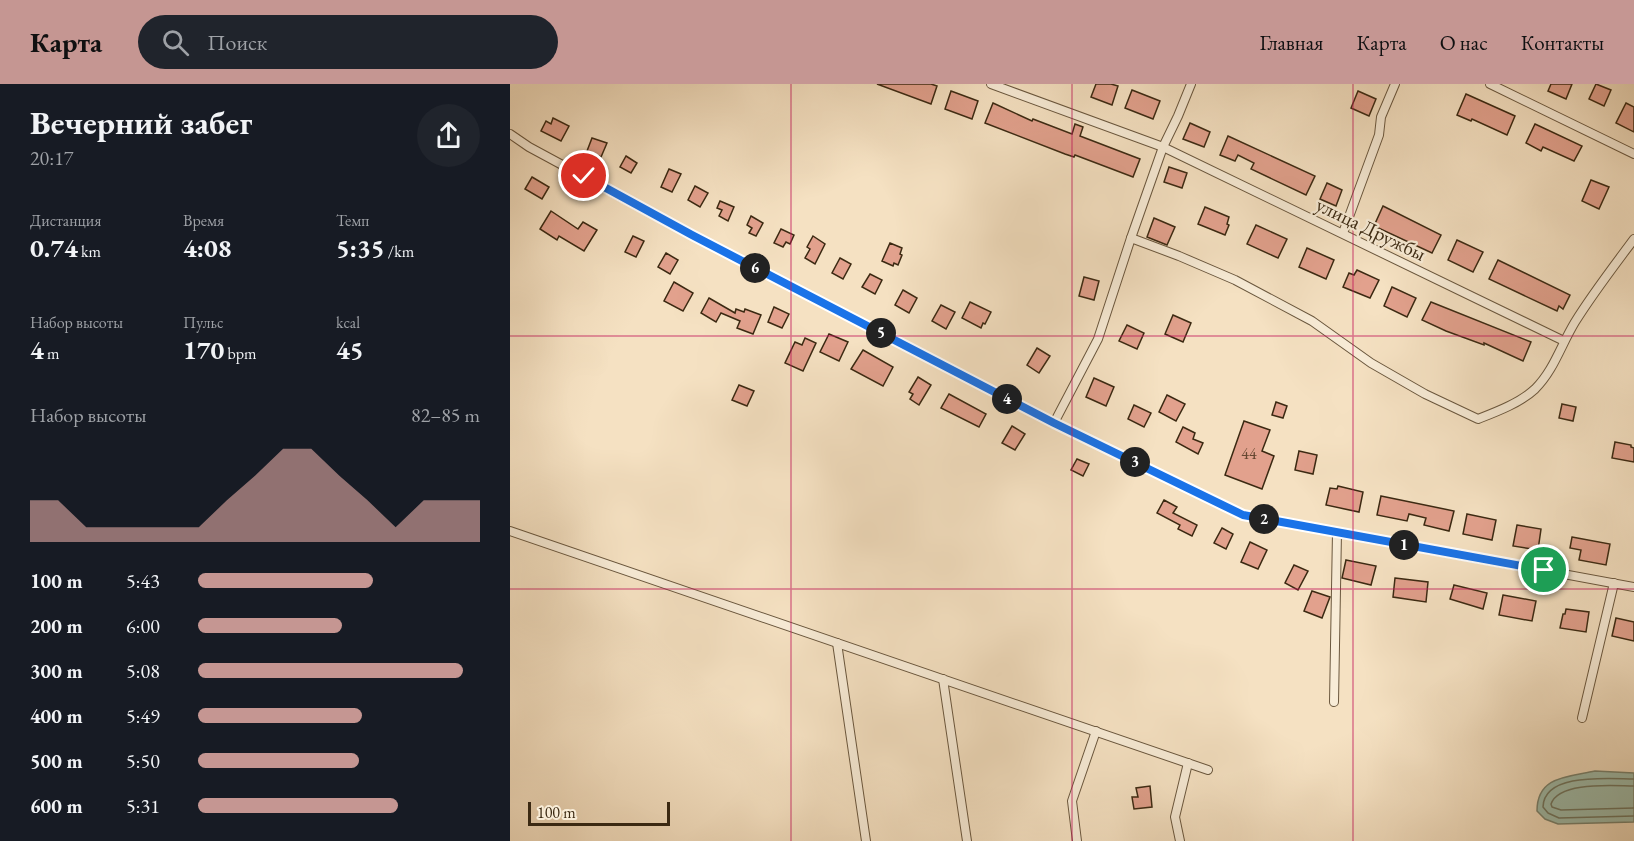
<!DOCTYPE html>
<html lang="ru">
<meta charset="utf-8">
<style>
body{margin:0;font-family:"EB Garamond",serif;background:#20242c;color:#f1f3f6;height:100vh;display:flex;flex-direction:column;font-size:22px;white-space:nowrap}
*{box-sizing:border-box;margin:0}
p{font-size:20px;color:#9ea1a6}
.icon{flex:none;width:33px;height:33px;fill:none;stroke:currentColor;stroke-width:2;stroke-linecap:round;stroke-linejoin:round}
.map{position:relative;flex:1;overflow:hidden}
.sheet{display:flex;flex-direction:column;background:#171b24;width:510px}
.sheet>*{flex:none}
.scale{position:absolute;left:18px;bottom:15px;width:142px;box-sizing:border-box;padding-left:6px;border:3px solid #3b2912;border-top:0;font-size:16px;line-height:21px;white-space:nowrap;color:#3b2912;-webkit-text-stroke:4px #f8ecd7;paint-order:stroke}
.pin{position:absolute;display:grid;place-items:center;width:51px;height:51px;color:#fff;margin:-26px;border:3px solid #fff;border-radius:50%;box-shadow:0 2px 6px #0007}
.km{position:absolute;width:30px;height:30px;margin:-15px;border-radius:50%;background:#222;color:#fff;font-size:16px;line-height:30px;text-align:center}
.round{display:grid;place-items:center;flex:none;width:63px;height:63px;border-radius:32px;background:#20242c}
.head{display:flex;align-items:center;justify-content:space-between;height:102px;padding:0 30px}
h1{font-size:33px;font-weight:700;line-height:45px}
.stats{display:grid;grid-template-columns:repeat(3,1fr);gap:9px;height:102px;padding:6px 30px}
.stats div{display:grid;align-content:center}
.stats b{font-size:26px;font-weight:700}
.stats small{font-size:16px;font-weight:400}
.stats p{font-size:16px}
.chart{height:168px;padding:12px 30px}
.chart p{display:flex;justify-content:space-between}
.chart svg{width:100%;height:108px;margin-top:6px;fill:#c59692;opacity:.7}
ul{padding:0 30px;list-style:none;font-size:20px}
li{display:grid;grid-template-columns:96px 72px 1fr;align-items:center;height:45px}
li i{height:15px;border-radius:8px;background:#c59692}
header{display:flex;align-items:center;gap:36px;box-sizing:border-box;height:84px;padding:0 30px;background:#c59692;color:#111}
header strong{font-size:28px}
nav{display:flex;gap:33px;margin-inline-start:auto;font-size:21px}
.search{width:420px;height:54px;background:#20242c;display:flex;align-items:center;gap:15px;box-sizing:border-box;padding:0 21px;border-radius:33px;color:#9ea1a6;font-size:22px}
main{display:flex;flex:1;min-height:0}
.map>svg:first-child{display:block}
</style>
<header>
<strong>Карта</strong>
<div class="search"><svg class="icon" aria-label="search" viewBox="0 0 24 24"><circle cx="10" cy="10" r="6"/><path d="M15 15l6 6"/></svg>Поиск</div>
<nav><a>Главная</a><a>Карта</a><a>О нас</a><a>Контакты</a></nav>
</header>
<main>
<section class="sheet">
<div class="head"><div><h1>Вечерний забег</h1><p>20:17</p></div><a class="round"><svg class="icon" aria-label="share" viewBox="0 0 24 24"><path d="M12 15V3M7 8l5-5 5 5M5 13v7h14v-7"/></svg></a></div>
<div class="stats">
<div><p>Дистанция</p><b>0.74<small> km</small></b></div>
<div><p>Время</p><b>4:08</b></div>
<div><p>Темп</p><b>5:35<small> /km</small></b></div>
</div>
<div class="stats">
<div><p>Набор высоты</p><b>4<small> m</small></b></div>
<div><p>Пульс</p><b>170<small> bpm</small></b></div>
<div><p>kcal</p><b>45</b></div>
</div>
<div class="chart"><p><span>Набор высоты</span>82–85 m</p>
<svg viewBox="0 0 160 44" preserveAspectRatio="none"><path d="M0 44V27L10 27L20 38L30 38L40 38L50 38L60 38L70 27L80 17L90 6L100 6L110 17L120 27L130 38L140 27L150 27L160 27V44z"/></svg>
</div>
<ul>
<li><b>100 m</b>5:43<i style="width:62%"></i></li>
<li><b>200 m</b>6:00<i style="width:51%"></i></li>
<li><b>300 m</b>5:08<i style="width:94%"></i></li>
<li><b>400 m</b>5:49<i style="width:58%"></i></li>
<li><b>500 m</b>5:50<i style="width:57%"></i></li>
<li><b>600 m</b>5:31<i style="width:71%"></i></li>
</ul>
</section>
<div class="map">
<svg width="1124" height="757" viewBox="0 0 1124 757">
<rect width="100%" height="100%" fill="#f5e1c2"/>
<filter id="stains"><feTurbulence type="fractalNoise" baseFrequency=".00333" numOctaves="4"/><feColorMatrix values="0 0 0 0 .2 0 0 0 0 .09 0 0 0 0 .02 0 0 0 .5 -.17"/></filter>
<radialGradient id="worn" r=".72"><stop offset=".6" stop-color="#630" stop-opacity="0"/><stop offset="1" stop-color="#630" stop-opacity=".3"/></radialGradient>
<path fill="#9dbeae" stroke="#768270" stroke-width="1.5" d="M 1085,687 L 1124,689 L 1124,738 L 1048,740 L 1035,735 L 1027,727 C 1027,692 1058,693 1085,687 Z"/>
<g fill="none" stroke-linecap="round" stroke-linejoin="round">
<g stroke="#6c7460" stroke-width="1.5">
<path d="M 1124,695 C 1100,695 1034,688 1033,723 L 1038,729 L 1049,734 L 1124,732"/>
<path d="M 1124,702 C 1103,702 1049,697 1041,720 L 1042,723 L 1051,726 L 1124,724"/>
</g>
</g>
<g fill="#e2a18d" stroke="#3b2912" stroke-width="1.5">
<polygon points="367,0 421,0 427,2 421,20"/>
<polygon points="586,0 601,0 608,2 602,21 581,13"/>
<polygon points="1041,0 1062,0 1056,15 1038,7"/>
<polygon points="1086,0 1101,6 1094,22 1079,15"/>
<polygon points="622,6 650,17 643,35 615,24"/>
<polygon points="441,7 468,17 462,35 435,25"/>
<polygon points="848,7 866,15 859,32 841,24"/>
<polygon points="956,10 1005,32 997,51 962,35 961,37 947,31"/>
<polygon points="483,19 522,37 523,35 562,50 565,40 573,43 570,52 630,75 623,93 565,71 564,73 555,70 475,39"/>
<polygon points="1116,19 1124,23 1124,48 1106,39"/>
<polygon points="43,34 59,42 51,57 31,47 36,37 41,40"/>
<polygon points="680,39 700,48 694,63 673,55"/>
<polygon points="1025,40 1072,62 1064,77 1033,63 1031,67 1016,59"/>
<polygon points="718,52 805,92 796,111 741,85 744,79 728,71 725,77 710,71"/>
<polygon points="82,54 97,59 91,73 77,67"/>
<polygon points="116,72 127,79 121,89 110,83"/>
<polygon points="659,83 677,89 672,104 654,98"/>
<polygon points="159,85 171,90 162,108 151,103"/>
<polygon points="22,93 39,103 32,115 15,105"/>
<polygon points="1081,96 1099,103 1089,125 1072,117"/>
<polygon points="817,99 832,106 826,122 810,115"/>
<polygon points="185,102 198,109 190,123 178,116"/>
<polygon points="210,117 224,123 218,137 209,132 212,126 207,124"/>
<polygon points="873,122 931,151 922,169 864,142"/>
<polygon points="695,123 719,133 717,140 719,141 715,151 688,140"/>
<polygon points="41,127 68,145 73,138 87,146 74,167 49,152 47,156 30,145"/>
<polygon points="241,132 253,139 246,152 239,149 242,144 237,141"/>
<polygon points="644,134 665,143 657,161 637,153"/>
<polygon points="746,141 777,155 768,174 737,160"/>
<polygon points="271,145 284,151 280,160 276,158 273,163 264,159"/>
<polygon points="123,152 134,157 126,173 115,168"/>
<polygon points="303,152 315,160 305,180 295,174 300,165 297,163"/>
<polygon points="947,156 973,168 963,188 938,176"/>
<polygon points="380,159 392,164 390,170 392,171 388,181 384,179 383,182 372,177"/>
<polygon points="797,164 824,176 816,195 789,183"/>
<polygon points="156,169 168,176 160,190 148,183"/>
<polygon points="330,174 341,180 333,195 322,189"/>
<polygon points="988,176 1060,211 1053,225 1049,222 1047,227 979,195"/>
<polygon points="847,186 869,196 860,214 833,203 839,189 844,191"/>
<polygon points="360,190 372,196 365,210 352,203"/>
<polygon points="574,193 589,197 584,216 569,212"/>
<polygon points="164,198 183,209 173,227 154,217"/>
<polygon points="882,203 906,214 897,233 874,222"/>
<polygon points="393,206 407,214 399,229 385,221"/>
<polygon points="199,214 225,229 226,225 234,228 235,225 251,231 243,250 227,244 230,237 211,229 206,238 191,229"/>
<polygon points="460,218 481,228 475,240 473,239 471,244 452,234"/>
<polygon points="921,218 1021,258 1013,277 974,259 974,261 936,247 912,236"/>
<polygon points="431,221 445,228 436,245 422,237"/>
<polygon points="264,223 279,230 272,244 258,238"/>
<polygon points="663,231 681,239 673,258 655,250"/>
<polygon points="617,241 634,249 627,265 609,257"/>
<polygon points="319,250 338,258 329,277 310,268"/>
<polygon points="295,254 306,259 293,287 275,279 285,258 292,261"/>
<polygon points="527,264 540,272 529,289 517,281"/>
<polygon points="353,266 383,283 373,302 341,285"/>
<polygon points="408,293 421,301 409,321 400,315 403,310 399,308"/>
<polygon points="584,294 604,303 596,322 576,313"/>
<polygon points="229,301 244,307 237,322 222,316"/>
<polygon points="439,310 476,330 469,343 431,324"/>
<polygon points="657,311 675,320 666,337 649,328"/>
<polygon points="766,318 777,322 773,334 762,331"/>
<polygon points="1052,320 1066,323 1063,337 1049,334"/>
<polygon points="624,321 641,329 634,343 618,335"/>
<polygon points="734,337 760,346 752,367 764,372 752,405 715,391"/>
<polygon points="502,342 515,350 505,366 492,359"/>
<polygon points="673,343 685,349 683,355 693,359 688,370 666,358"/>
<polygon points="1105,358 1121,361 1121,363 1124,364 1124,378 1102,374"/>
<polygon points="789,367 807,371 803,390 785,386"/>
<polygon points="567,375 579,380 573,392 561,386"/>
<polygon points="828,402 853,408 849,428 816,421 820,404 827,405"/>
<polygon points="871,412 944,427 939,447 914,441 916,434 899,430 897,437 867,431"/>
<polygon points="654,416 667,423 663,429 687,441 682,452 668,445 670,441 647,429"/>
<polygon points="957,430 986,436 982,456 953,450"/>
<polygon points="1007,441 1031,445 1028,466 1003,462"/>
<polygon points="712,444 723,450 716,465 704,459"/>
<polygon points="1062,453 1100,460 1096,481 1069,476 1071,466 1060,464"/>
<polygon points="740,458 757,466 748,485 731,478"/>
<polygon points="836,476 866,482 861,501 832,494"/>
<polygon points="784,481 798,487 788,506 775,499"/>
<polygon points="885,494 918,498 916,518 883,513"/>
<polygon points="944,501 977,509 973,525 940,515"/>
<polygon points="802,507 820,513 812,534 794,527"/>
<polygon points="993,511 1026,517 1022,537 989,531"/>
<polygon points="1056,525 1079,528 1076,548 1050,544 1053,530 1055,530"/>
<polygon points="1106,534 1124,538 1124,557 1102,552"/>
<polygon points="640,702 642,723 624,725 622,713 628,713 626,704"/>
</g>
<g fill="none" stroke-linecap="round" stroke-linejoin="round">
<g stroke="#6a573e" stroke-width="10">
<g id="minor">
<polyline points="481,0 653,63 1054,257"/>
<polyline points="980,0 1124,70"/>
<polyline points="0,50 19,63 182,151 544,339 733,431 1124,503"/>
<polyline points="833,149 869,51 871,33 885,0"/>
<path d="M 621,154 L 669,172 L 725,196 L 802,237 L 861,279 L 915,310 L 968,335 C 986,328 1010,319 1025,305 C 1044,286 1051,261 1065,238 C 1083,209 1104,182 1124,155"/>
<polyline points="544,339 588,255 621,154 653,63 668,32 681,0"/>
<polyline points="0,447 698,686"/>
<polyline points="327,559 356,757"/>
<polyline points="433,595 457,757"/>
<polyline points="824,618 827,448"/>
<polyline points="1072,634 1104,499"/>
<polyline points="567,757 562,717 586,647"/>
<polyline points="670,757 665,733 678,679"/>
</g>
</g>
<use href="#minor" stroke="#f8ecd7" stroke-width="8"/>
</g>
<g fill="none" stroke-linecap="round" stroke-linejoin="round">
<g stroke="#fff" stroke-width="12">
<polyline id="route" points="74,92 182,151 544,339 733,431 1034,486"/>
</g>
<use href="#route" stroke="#1a73e8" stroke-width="8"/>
</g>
<path fill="none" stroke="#c2185b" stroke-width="1.5" stroke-opacity="0.55" d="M 281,0 L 281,757M 562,0 L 562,757M 843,0 L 843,757M 0,252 L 1124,252M 0,505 L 1124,505"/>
<g text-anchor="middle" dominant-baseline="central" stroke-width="4.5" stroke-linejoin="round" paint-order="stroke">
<g font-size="16" fill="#654731">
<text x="739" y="369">44</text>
</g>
<g font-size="20" fill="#3b2912" stroke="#f8ecd7">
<text transform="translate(861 145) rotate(26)">улица Дружбы</text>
</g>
</g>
<rect width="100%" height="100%" filter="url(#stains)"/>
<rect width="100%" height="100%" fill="url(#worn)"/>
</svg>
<div class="scale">100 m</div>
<div class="pin" style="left:1034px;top:486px;background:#1e9e55"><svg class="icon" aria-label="arrive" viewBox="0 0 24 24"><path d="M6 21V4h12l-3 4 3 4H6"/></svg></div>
<div class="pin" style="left:74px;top:92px;background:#d93025"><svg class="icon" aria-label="check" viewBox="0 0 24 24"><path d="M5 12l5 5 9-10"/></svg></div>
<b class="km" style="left:894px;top:461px">1</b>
<b class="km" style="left:754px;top:435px">2</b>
<b class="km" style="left:625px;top:378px">3</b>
<b class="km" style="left:497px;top:315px">4</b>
<b class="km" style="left:371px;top:249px">5</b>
<b class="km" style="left:245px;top:184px">6</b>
</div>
</main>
